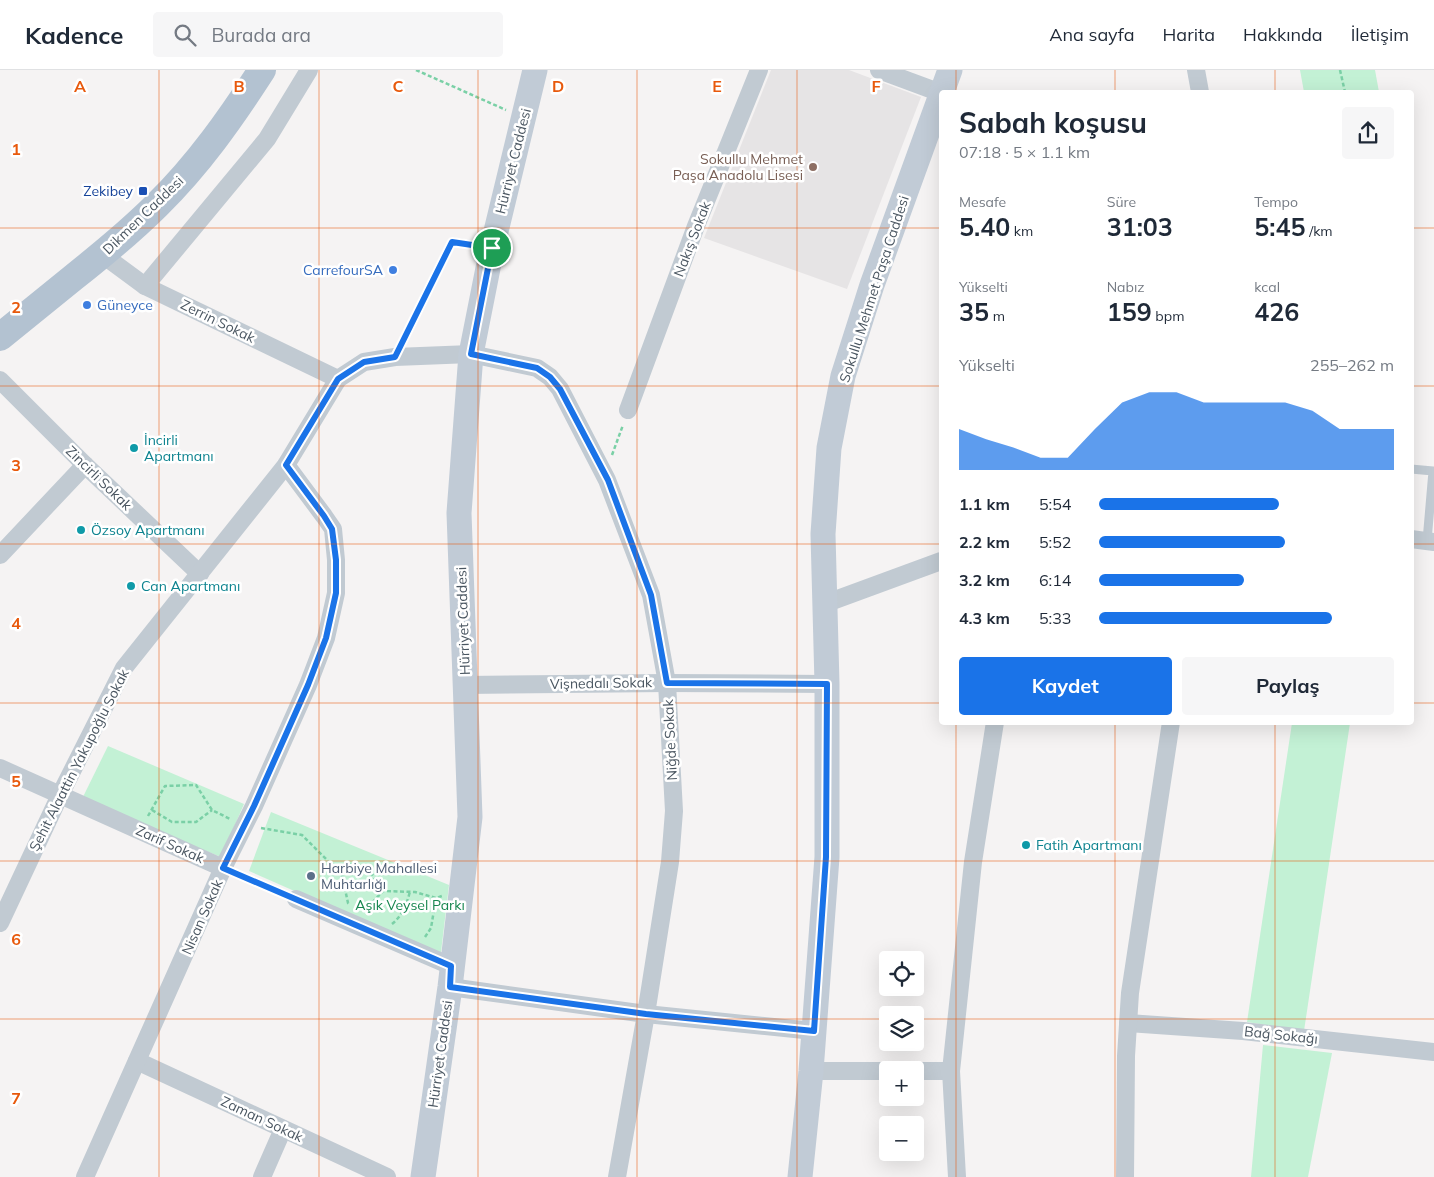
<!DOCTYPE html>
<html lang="tr">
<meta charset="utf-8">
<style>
body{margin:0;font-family:Mulish,sans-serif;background:#f6f6f7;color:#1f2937;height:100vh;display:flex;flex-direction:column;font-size:19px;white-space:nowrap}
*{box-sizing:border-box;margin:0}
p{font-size:16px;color:#747a83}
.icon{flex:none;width:28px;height:28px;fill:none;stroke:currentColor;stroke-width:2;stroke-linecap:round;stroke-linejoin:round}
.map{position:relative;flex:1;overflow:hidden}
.sheet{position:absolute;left:939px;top:20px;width:475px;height:635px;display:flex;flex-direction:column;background:#fff;border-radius:5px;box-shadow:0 5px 20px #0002}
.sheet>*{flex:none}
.buttons{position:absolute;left:879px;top:881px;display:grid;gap:10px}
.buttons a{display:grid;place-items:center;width:45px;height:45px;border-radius:5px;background:#fff;box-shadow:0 5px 20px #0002;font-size:25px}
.pin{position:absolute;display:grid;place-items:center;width:42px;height:42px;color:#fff;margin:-21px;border:2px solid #fff;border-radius:50%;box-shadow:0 1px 5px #0007}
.round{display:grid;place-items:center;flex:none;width:52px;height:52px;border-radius:5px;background:#f6f6f7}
.headline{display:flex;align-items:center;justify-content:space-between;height:85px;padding:0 20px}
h1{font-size:28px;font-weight:700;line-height:38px}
.stats{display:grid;grid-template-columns:repeat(3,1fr);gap:8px;height:85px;padding:5px 20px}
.stats div{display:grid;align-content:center}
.stats b{font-size:25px;font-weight:700}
.stats small{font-size:14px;font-weight:400}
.stats p{font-size:14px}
.chart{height:140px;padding:10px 20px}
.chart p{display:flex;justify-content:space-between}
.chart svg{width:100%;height:90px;margin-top:5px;fill:#1a73e8;opacity:.7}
.cta{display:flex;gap:10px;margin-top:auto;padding:10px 20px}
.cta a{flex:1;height:58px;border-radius:5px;background:#1a73e8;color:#fff;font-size:20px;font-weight:700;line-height:58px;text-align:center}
.cta a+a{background:#f6f6f7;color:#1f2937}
ul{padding:0 20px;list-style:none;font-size:16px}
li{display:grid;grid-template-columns:80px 60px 1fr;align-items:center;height:38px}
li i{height:12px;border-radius:6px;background:#1a73e8}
header{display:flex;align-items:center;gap:30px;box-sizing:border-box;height:70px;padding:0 25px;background:#fff;border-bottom:1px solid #e0e1e3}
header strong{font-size:24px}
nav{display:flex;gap:28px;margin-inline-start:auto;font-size:18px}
.search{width:350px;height:45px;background:#f6f6f7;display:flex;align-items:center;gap:12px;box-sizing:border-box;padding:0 18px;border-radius:5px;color:#747a83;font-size:19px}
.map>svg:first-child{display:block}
</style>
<header>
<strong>Kadence</strong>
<div class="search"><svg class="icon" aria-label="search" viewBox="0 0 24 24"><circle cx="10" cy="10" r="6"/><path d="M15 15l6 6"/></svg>Burada ara</div>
<nav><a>Ana sayfa</a><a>Harita</a><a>Hakkında</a><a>İletişim</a></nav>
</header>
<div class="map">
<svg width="1434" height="1107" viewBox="0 0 1434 1107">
<rect width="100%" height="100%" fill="#f5f3f3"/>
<polygon fill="#e6e4e5" points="771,0 849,0 921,27 847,219 704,168"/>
<g fill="#c3f1d5">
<polygon points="1300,0 1375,0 1379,22 1304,22"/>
<polygon points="1292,653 1350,653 1304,961 1247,952"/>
<polygon points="108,676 244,734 221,787 81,731"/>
<polygon points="271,742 449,815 441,882 433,882 249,801"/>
<polygon points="1263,975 1332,983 1308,1107 1251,1107"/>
</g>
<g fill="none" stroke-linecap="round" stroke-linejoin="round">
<g stroke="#7ad0a6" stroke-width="2.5" stroke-dasharray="4 2.5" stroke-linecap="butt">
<polyline points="416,0 506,40"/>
<polyline points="1340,0 1345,22"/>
<polyline points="612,385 623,355"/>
<polyline points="152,740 172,752 196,752 212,740"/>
<polyline points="148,746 165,716 196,715 212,740 230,749"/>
<polyline points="261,758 302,765 342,805 348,833 349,834"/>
<polyline points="335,798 355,793 370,801 383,821"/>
<polyline points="236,804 282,823"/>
<polyline points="362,840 371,834 383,821 415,822 436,828 442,826"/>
<path d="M 392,854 C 402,846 407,834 410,821"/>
<polyline points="425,867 431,858 436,828"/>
</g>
<g stroke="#c1cad2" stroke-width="9">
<polyline points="395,287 452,172 490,177"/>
<polyline points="1411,399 1433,401 1427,471"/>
</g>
<g stroke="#c1cad2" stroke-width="18">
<polyline points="879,0 941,23"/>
<polyline points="1196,0 1200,22"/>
<polyline points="103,185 145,216 338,309"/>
<polyline points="145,216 267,69 309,0"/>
<polyline points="0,310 85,395 200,504"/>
<polyline points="628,340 696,156 759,0"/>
<polyline points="1411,469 1434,472"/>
<polyline points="0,485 85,395"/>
<polyline points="824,534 941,491"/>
<polyline points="465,615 667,613 827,614"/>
<polyline points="0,698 223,798"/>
<polyline points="296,829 451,896"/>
<polyline points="0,853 60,725 124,598 286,395 338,309 364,292 395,287 471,284 537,298 550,307 560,319 607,410 651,525 667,613 674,741 670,792 646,944 617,1107"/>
<polyline points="450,917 646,944 814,961"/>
<polyline points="1128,953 1243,961 1434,982"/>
<polyline points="137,991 387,1107"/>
<polyline points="811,1001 888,1001"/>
<polyline points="915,1001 951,1001"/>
<polyline points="85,1107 223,798 254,736 308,615 326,568 336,523 336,490 333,459 324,446 286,395"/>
<polyline points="262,1107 283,1059"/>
<polyline points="957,1107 951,1001 973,792 995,652"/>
<polyline points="1125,1107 1126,986 1130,923 1171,652"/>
</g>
<g stroke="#c1cbd6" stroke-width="25">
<polyline points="942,22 950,0"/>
<polyline points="423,1107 450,917 470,747 459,443 471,284 492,178 535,0"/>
<polyline points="800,1107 811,1001 827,787 827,614 823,464 829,378 843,306 872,215 941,25"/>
</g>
<path stroke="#b3c2d1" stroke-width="28" d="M 0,267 C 25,247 49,227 74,207 C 103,184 131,161 157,135 C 198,95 231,48 262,0"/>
</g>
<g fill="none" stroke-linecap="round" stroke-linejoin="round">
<g stroke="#fff" stroke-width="10">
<polygon id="route" points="452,172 492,178 471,284 537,298 550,307 560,319 608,410 651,525 667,613 827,614 826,787 814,961 646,944 450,917 451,896 223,798 254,736 308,615 326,568 336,523 336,490 332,459 324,446 286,395 338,309 364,292 395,287"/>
</g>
<use href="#route" stroke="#1a73e8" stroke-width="6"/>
</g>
<path fill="none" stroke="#e8590c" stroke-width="1" stroke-opacity="0.55" d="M 159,0 L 159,1107M 319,0 L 319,1107M 478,0 L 478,1107M 637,0 L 637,1107M 797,0 L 797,1107M 956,0 L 956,22M 1115,0 L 1115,22M 1275,0 L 1275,22M 0,158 L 941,158M 1411,158 L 1434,158M 0,316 L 941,316M 1411,316 L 1434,316M 0,474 L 941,474M 1411,474 L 1434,474M 0,633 L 941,633M 1411,633 L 1434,633M 956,652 L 956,1107M 1115,652 L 1115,1107M 1275,652 L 1275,1107M 0,791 L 1434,791M 0,949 L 888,949M 915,949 L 1434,949"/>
<circle fill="#8d6e63" stroke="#fff" stroke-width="2" cx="813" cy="97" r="5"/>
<rect fill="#1a4fb4" stroke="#fff" stroke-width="2" x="138" y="116" width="10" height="10" rx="2.5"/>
<g fill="#3f7fe0" stroke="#fff" stroke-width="2">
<circle cx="393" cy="200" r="5"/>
<circle cx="87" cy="235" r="5"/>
</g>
<g fill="#0f9aa8" stroke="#fff" stroke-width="2">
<circle cx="134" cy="378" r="5"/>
<circle cx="81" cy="460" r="5"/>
<circle cx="131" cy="516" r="5"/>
<circle cx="1026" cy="775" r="5"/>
</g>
<circle fill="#5c6f8a" stroke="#fff" stroke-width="2" cx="311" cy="806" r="5"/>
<g text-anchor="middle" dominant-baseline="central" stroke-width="5" stroke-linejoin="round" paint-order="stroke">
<g font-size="14" fill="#785e54" stroke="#fff" text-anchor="end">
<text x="803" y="89">Sokullu Mehmet<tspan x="803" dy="16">Paşa Anadolu Lisesi</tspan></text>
</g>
<g font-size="14" fill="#4a5661" stroke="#fff">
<text transform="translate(513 91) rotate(-76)">Hürriyet Caddesi</text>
<text transform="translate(143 145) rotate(-44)">Dikmen Caddesi</text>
<text transform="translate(692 169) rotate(-69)">Nakış Sokak</text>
<text transform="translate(874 219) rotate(-72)">Sokullu Mehmet Paşa Caddesi</text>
<text transform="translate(218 251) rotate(26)">Zerrin Sokak</text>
<text transform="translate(99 408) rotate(44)">Zincirli Sokak</text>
<text transform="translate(463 551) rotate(-92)">Hürriyet Caddesi</text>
<text transform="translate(601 613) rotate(-1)">Vişnedalı Sokak</text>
<text transform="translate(670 670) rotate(-93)">Niğde Sokak</text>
<text transform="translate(79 690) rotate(-63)">Şehit Alaattin Yakupoğlu Sokak</text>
<text transform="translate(170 774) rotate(24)">Zarif Sokak</text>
<text transform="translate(202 847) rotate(-66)">Nisan Sokak</text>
<text transform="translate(1281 965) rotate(6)">Bağ Sokağı</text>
<text transform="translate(440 984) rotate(-82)">Hürriyet Caddesi</text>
<text transform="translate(262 1049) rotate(25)">Zaman Sokak</text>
</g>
<g font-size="14" fill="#164399" stroke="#fff" text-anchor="end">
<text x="133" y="121">Zekibey</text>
</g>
<g font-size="14" fill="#366cbe" stroke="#fff" text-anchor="end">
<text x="383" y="200">CarrefourSA</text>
<text x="97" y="235" text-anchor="start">Güneyce</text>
</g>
<g font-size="14" fill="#0d838f" stroke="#fff" text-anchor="start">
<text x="144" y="370">İncirli<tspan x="144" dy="16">Apartmanı</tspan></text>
<text x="91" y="460">Özsoy Apartmanı</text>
<text x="141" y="516">Can Apartmanı</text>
<text x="1036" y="775">Fatih Apartmanı</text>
</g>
<g font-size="14" fill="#4e5e75" stroke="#fff" text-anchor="start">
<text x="321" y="798">Harbiye Mahallesi<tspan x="321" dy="16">Muhtarlığı</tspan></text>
</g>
<g font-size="14" fill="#17864f" stroke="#fff">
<text x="410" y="835">Aşık Veysel Parkı</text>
</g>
</g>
<g font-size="16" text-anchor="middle" font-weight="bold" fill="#e8590c" stroke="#fff" stroke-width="5" stroke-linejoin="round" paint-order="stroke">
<text x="80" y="22">A</text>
<text x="239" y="22">B</text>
<text x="398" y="22">C</text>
<text x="558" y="22">D</text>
<text x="717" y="22">E</text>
<text x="876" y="22">F</text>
<text x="16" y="85">1</text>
<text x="16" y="243">2</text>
<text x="16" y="401">3</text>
<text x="16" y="559">4</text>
<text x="16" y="717">5</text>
<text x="16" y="875">6</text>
<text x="16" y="1034">7</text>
</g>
</svg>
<div class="buttons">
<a><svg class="icon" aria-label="locate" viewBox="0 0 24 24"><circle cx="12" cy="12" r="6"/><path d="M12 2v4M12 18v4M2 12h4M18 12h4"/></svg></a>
<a><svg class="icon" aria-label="layers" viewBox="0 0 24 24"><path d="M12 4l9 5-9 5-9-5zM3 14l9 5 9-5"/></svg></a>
<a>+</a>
<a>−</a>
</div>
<div class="pin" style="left:492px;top:178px;background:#1e9e55"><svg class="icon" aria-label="arrive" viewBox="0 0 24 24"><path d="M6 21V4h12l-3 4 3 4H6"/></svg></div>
<section class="sheet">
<div class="headline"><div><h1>Sabah koşusu</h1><p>07:18 · 5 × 1.1 km</p></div><a class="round"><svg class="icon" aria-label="share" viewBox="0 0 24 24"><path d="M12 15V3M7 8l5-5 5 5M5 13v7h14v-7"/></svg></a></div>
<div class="stats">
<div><p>Mesafe</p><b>5.40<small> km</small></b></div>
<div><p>Süre</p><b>31:03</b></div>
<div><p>Tempo</p><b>5:45<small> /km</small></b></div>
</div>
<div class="stats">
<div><p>Yükselti</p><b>35<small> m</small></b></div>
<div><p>Nabız</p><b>159<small> bpm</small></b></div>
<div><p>kcal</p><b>426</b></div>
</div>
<div class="chart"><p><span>Yükselti</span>255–262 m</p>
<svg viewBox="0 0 160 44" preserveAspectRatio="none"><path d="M0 44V24L10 29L20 33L30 38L40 38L50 24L60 11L70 6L80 6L90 11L100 11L110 11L120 11L130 15L140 24L150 24L160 24V44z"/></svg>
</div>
<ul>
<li><b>1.1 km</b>5:54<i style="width:61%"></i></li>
<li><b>2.2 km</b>5:52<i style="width:63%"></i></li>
<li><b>3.2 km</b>6:14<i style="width:49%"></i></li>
<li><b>4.3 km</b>5:33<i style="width:79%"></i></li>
</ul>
<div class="cta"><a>Kaydet</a><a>Paylaş</a></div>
</section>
</div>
